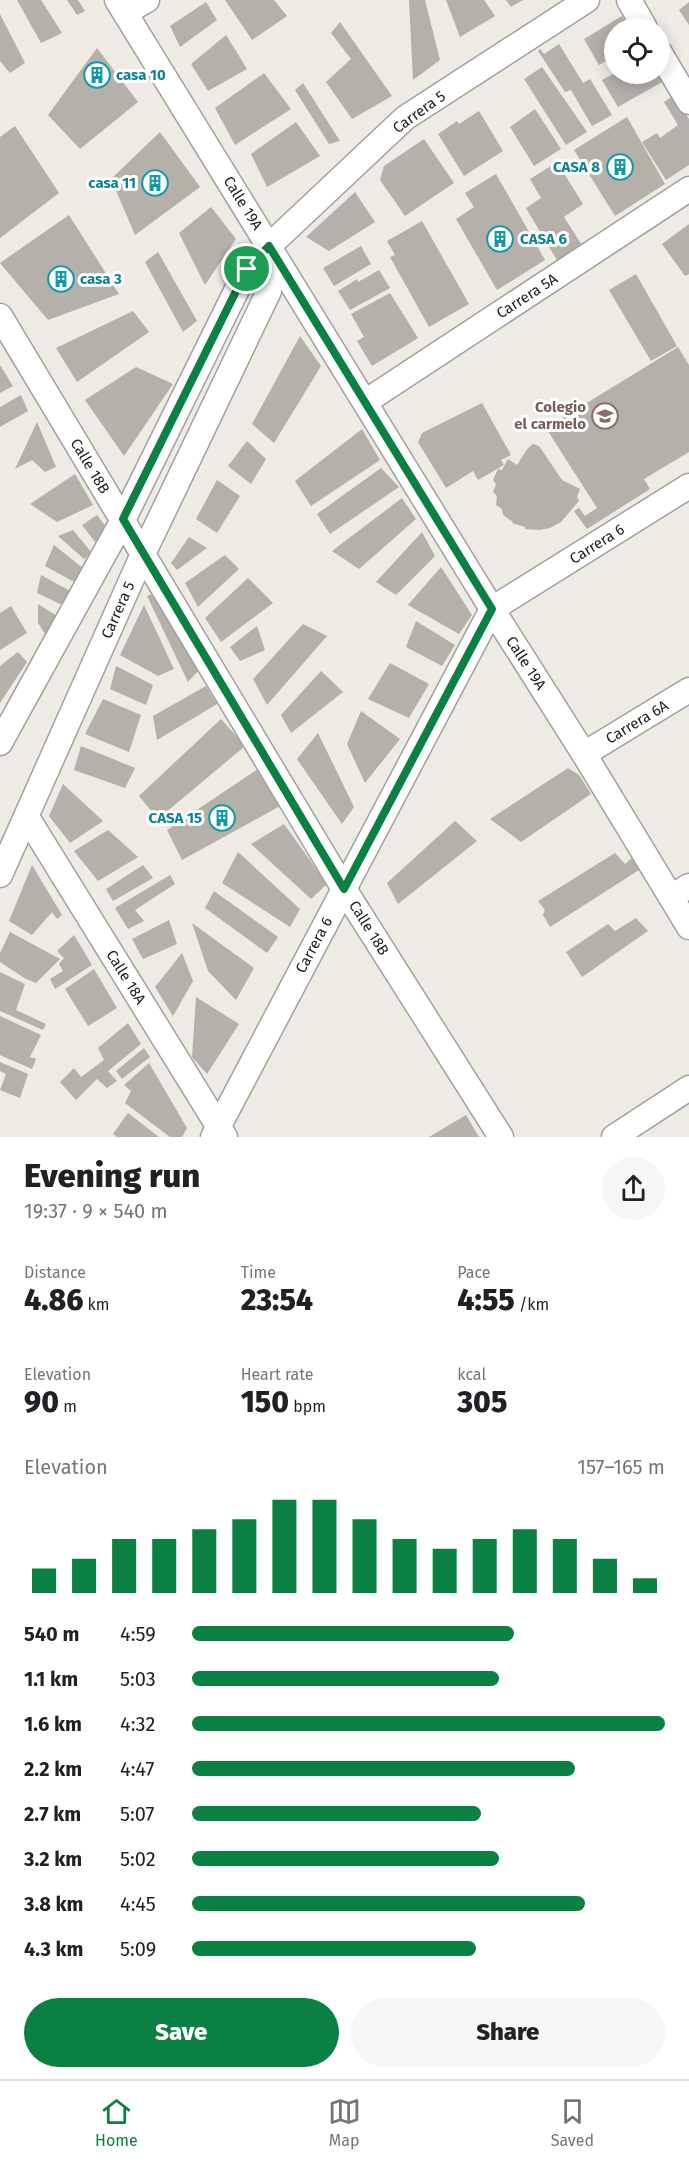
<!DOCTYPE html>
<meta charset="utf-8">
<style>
body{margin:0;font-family:"Fira Sans",sans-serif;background:#f6f6f6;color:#202124;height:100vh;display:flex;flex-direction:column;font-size:22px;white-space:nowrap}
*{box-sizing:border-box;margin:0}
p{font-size:20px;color:#757577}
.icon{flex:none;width:33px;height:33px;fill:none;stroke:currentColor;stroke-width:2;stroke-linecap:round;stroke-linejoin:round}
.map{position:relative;height:1137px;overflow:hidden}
.drawer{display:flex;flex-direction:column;background:#fff;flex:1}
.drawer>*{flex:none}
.tools{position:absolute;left:604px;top:18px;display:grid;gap:12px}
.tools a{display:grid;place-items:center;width:66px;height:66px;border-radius:50%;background:#fff;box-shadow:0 3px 15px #0003;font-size:30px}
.pin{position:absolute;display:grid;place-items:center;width:51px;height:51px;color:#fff;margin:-26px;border:3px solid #fff;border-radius:50%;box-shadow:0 2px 6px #0007}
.round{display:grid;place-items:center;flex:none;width:63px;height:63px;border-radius:32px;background:#f6f6f6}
.headline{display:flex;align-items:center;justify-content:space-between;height:102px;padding:0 24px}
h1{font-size:33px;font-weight:800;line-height:45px}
.metrics{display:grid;grid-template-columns:repeat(3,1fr);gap:9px;height:102px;padding:6px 24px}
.metrics div{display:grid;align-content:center}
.metrics b{font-size:30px;font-weight:800}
.metrics small{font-size:16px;font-weight:400}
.metrics p{font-size:16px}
.chart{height:168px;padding:12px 24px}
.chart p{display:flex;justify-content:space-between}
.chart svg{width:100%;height:108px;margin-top:6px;stroke:#0b8043;stroke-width:6}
.action{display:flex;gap:12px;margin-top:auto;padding:12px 24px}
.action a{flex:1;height:69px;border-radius:36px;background:#0b8043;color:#fff;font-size:24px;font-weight:800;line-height:69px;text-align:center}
.action a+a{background:#f6f6f6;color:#202124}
ul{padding:0 24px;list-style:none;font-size:20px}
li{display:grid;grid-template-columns:96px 72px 1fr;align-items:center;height:45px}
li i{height:15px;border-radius:8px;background:#0b8043}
.tab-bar{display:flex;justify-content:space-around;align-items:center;height:84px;border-top:2px solid #e0e0e0;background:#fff;font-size:16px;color:#757577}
.tab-bar a{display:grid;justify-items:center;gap:3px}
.tab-bar .selected{color:#0b8043}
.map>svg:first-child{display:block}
</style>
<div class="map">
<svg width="689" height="1137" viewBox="0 0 689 1137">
<rect width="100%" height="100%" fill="#edebe3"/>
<g fill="#b5b0a9">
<polygon points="17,0 41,0 62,33 41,43"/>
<polygon points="67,0 78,0 85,11 77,15"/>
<polygon points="225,0 274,0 287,16 252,40"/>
<polygon points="409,0 425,0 440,60 413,80"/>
<polygon points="446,0 484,0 495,16 460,37"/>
<polygon points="506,0 523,0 511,7"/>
<polygon points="206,2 217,20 180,47 170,26"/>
<polygon points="689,2 689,25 679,10"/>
<polygon points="0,14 25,63 10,73 0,61"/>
<polygon points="622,16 630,28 615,28 615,67 610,59 599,65 584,39"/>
<polygon points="340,22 392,96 352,119 326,82 351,59 331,33"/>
<polygon points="226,35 247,69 208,91 191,64"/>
<polygon points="559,44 583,83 590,79 612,115 592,126 571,90 565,92 538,51 540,49 544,54"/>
<polygon points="97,48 138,102 80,149 48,115"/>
<polygon points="542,67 587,132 566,145 524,79"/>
<polygon points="264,73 291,109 235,145 215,108"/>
<polygon points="615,73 657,74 662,82 618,107 602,80"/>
<polygon points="303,83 340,141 329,144 295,90"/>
<polygon points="673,96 689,119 689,165 666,180 642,142 657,133 660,138 678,125 664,102"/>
<polygon points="535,109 561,149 534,166 510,127"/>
<polygon points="479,111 503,151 464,176 438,134 457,121 459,124"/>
<polygon points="627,117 665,184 615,216 574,150"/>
<polygon points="296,122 320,156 267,187 251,154"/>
<polygon points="15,126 59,193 0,238 0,137"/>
<polygon points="160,132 200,187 135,235 111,179"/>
<polygon points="424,139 454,183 405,216 380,180 384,166"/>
<polygon points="557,162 583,204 564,217 582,245 558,262 526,208 541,198 530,179"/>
<polygon points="496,174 545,260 497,290 456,219 474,207 465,193"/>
<polygon points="355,192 375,222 329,251 306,237"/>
<polygon points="211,207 236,239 205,285 179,233"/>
<polygon points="69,215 119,294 48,320 0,263"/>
<polygon points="422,221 469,304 429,327 390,257 395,255 387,241"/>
<polygon points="689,224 689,274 685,276 662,244"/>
<polygon points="361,246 371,264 334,286 323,268"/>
<polygon points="158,252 197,321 183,332 145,262"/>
<polygon points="379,270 390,288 350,310 338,291 357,279 358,282"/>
<polygon points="636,274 677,346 651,361 609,290"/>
<polygon points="390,293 418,338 372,366 357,341 364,337 351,314"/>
<polygon points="133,311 149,332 77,382 56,348"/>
<polygon points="300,336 321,366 274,443 252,424"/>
<polygon points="678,347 689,365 689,452 644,479 650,489 587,529 574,511 579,508 585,516 597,508 546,428"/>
<polygon points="0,365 13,386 0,393"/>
<polygon points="136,367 173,384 124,456 85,400"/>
<polygon points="21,395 28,411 0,427 0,407"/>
<polygon points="482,403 511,455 501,460 504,465 478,480 473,471 446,488 418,442 422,433"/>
<polygon points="37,422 56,467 45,472 32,460 15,469"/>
<polygon points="362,429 380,460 311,506 295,481"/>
<polygon points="247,441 266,459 251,484 228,466"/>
<polygon points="533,444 539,446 562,480 580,489 577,497 579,501 561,522 550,528 539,530 525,529 525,527 512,523 513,522 503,515 502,509 496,505 497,496 493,492 496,484 493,480 498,469 502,470 508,459 517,465 528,448"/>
<polygon points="381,468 399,487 330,534 317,514"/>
<polygon points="75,474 93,505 57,522 30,504"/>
<polygon points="217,480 240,496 217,533 196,519"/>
<polygon points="402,498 416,519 359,569 332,551"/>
<polygon points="97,515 109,531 95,542 82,525"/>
<polygon points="73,530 92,553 84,559 58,536"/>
<polygon points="422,532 435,556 396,595 376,582"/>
<polygon points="189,537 207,548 177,570 171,563"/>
<polygon points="54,545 84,569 78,584 45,566"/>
<polygon points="225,555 239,569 198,607 185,583"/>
<polygon points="441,567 472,615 459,634 408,605"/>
<polygon points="41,575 70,591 62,605 37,593"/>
<polygon points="248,578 273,603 221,642 205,618"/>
<polygon points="154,593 200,669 188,682 147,596"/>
<polygon points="38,604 59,617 47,637 38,623"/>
<polygon points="144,605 174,669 158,676 120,655"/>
<polygon points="11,606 27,633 0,650 0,613"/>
<polygon points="416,621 455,645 442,666 406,647"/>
<polygon points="303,624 327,636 267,705 253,679"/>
<polygon points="257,626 265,650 240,661 230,647"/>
<polygon points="18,652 27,662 0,703 0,666"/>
<polygon points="390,663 429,684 409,718 368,699"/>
<polygon points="116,666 153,685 146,705 110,689"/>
<polygon points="321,671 343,692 291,733 281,715"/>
<polygon points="206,686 217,704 157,740 153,716"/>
<polygon points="103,699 141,715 129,752 85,734"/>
<polygon points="361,711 400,739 365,783 347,744"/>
<polygon points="221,719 245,746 158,819 139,796"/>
<polygon points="318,733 354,807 342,824 297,759"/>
<polygon points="81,746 135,768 125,788 74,770"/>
<polygon points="568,768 579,775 591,794 521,842 490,819"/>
<polygon points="258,769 282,805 182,860 167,830"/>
<polygon points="63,784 103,821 70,843 49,816"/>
<polygon points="455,821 477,841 398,904 387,883"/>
<polygon points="284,824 327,884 311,899 251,844"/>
<polygon points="108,830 138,857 98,881 74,851"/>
<polygon points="238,852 300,909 290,927 222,883"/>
<polygon points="615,853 625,864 632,858 639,870 550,927 543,915 545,910 538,901"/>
<polygon points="32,865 62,915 57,919 52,912 32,935 9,921"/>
<polygon points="143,865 153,878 113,901 106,889"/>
<polygon points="170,875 175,884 135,910 144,921 128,929 115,908"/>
<polygon points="214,891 278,937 267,953 205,908"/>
<polygon points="636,918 648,931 582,977 566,952 608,924 615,931"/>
<polygon points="169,920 177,944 143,959 132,939"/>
<polygon points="192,923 254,968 236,1000 208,971"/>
<polygon points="10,932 60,959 36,983 26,979 0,962 0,953"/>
<polygon points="74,935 92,965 55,989 50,979 63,971 59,964 64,958 57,951"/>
<polygon points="182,953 193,981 173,1016 155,987"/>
<polygon points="94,969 117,1008 88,1026 65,989"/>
<polygon points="0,972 25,984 16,1010 46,1024 43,1030 0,1011"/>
<polygon points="196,997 239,1024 207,1074 192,1057"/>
<polygon points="0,1016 41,1035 30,1057 36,1059 32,1069 0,1055"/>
<polygon points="128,1023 141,1044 108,1071 117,1081 107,1088 97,1079 76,1100 60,1082 74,1068 81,1077 104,1060 98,1048"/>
<polygon points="144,1048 150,1057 122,1079 116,1071"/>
<polygon points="0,1062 28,1074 20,1098 0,1090 6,1074 0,1071"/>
<polygon points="149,1063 187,1128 182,1137 170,1137 125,1103 131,1091 124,1085"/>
<polygon points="128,1113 159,1137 117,1137 113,1134"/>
<polygon points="466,1115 479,1137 429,1137"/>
</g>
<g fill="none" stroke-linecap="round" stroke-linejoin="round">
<g stroke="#a0a0a0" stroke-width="27">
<g id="minor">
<polyline points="117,0 492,609 584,754 689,927"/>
<polyline points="629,0 645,28"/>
<polyline points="125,13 147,0"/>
<polyline points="660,53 689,102"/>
<polyline points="0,316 344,889 501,1137"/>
<polyline points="365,402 689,189"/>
<polyline points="0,743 123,520 247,269 269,246 405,118 587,0"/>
<polyline points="584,754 689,690"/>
<polyline points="27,817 225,1137"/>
<polyline points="0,875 143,554 269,291 269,246"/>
<polyline points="671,897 689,886"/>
<polyline points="213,1137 492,609 689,486"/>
<polyline points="614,1137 689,1088"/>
</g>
</g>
<use href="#minor" stroke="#fff" stroke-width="24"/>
</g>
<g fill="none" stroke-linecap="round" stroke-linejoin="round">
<g stroke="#fff" stroke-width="12">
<polygon id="route" points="269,246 492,609 344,889 123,519 247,269"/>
</g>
<use href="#route" stroke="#0b8043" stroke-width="8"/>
</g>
<defs>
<g id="building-ring" transform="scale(1.35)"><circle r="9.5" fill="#fff" stroke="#0f9aa8" stroke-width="1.5"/><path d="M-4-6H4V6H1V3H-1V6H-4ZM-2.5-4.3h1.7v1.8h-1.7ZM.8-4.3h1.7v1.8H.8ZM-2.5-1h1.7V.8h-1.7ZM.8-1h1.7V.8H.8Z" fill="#0f9aa8"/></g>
<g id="school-ring" transform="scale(1.35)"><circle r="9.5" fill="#fff" stroke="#8d6e63" stroke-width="1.5"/><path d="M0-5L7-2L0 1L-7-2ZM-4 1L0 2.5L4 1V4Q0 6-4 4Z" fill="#8d6e63"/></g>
</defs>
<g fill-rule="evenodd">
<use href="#building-ring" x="97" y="75"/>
<use href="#building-ring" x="620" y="167"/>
<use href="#building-ring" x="155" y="183"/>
<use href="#building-ring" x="500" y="239"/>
<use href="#building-ring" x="61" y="279"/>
<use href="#school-ring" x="605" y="416"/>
<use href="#building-ring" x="222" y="818"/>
</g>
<g text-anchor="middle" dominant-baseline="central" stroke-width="6" stroke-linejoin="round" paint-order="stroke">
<g font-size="15" font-weight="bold" fill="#0d838f" stroke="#fff" text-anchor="start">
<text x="116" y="75">casa 10</text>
<text x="600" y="167" text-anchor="end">CASA 8</text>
<text x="136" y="183" text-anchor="end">casa 11</text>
<text x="520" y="239">CASA 6</text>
<text x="80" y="279">casa 3</text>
<text x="202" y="818" text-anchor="end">CASA 15</text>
</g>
<g font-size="15" fill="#1c1c1c" stroke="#fff">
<text transform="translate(419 112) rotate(-36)">Carrera 5</text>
<text transform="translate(243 203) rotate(58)">Calle 19A</text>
<text transform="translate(527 296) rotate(-33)">Carrera 5A</text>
<text transform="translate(90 466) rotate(59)">Calle 18B</text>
<text transform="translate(597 544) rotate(-32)">Carrera 6</text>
<text transform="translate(118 610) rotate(-66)">Carrera 5</text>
<text transform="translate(526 663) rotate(57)">Calle 19A</text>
<text transform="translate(637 722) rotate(-31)">Carrera 6A</text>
<text transform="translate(369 928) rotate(58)">Calle 18B</text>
<text transform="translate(314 945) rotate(-62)">Carrera 6</text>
<text transform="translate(126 977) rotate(58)">Calle 18A</text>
</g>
<g font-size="15" font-weight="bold" fill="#785e54" stroke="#fff" text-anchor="end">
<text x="586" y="407">Colegio<tspan x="586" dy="17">el carmelo</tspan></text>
</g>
</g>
</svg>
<div class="tools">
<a><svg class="icon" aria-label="locate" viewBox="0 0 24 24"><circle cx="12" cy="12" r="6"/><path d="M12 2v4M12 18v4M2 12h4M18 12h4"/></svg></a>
</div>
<div class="pin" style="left:247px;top:269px;background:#1e9e55"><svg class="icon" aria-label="arrive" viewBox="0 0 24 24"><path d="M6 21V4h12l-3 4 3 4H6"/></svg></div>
</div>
<section class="drawer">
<div class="headline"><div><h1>Evening run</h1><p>19:37 · 9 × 540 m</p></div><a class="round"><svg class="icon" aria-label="share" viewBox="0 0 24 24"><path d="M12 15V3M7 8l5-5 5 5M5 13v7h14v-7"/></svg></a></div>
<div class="metrics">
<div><p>Distance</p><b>4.86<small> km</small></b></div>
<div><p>Time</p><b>23:54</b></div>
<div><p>Pace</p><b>4:55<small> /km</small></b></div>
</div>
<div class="metrics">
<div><p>Elevation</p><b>90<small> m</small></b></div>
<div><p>Heart rate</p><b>150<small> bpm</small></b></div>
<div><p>kcal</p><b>305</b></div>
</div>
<div class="chart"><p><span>Elevation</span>157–165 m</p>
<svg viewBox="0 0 160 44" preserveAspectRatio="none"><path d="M5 44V34M15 44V30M25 44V22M35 44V22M45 44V18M55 44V14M65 44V6M75 44V6M85 44V14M95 44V22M105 44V26M115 44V22M125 44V18M135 44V22M145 44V30M155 44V38"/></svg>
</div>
<ul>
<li><b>540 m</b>4:59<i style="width:68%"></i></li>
<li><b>1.1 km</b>5:03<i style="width:65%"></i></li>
<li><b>1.6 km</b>4:32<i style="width:100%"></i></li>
<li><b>2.2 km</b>4:47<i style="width:81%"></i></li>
<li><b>2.7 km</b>5:07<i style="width:61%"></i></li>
<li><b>3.2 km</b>5:02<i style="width:65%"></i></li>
<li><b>3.8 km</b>4:45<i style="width:83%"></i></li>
<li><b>4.3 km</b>5:09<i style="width:60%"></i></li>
</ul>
<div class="action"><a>Save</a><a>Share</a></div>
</section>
<nav class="tab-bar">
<a class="selected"><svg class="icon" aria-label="home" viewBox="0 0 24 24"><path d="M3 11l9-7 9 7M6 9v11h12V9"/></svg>Home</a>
<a><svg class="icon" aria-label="map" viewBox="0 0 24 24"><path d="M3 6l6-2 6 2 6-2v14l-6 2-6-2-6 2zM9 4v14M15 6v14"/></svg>Map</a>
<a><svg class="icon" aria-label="saved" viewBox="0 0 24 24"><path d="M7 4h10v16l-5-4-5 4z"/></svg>Saved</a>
</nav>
